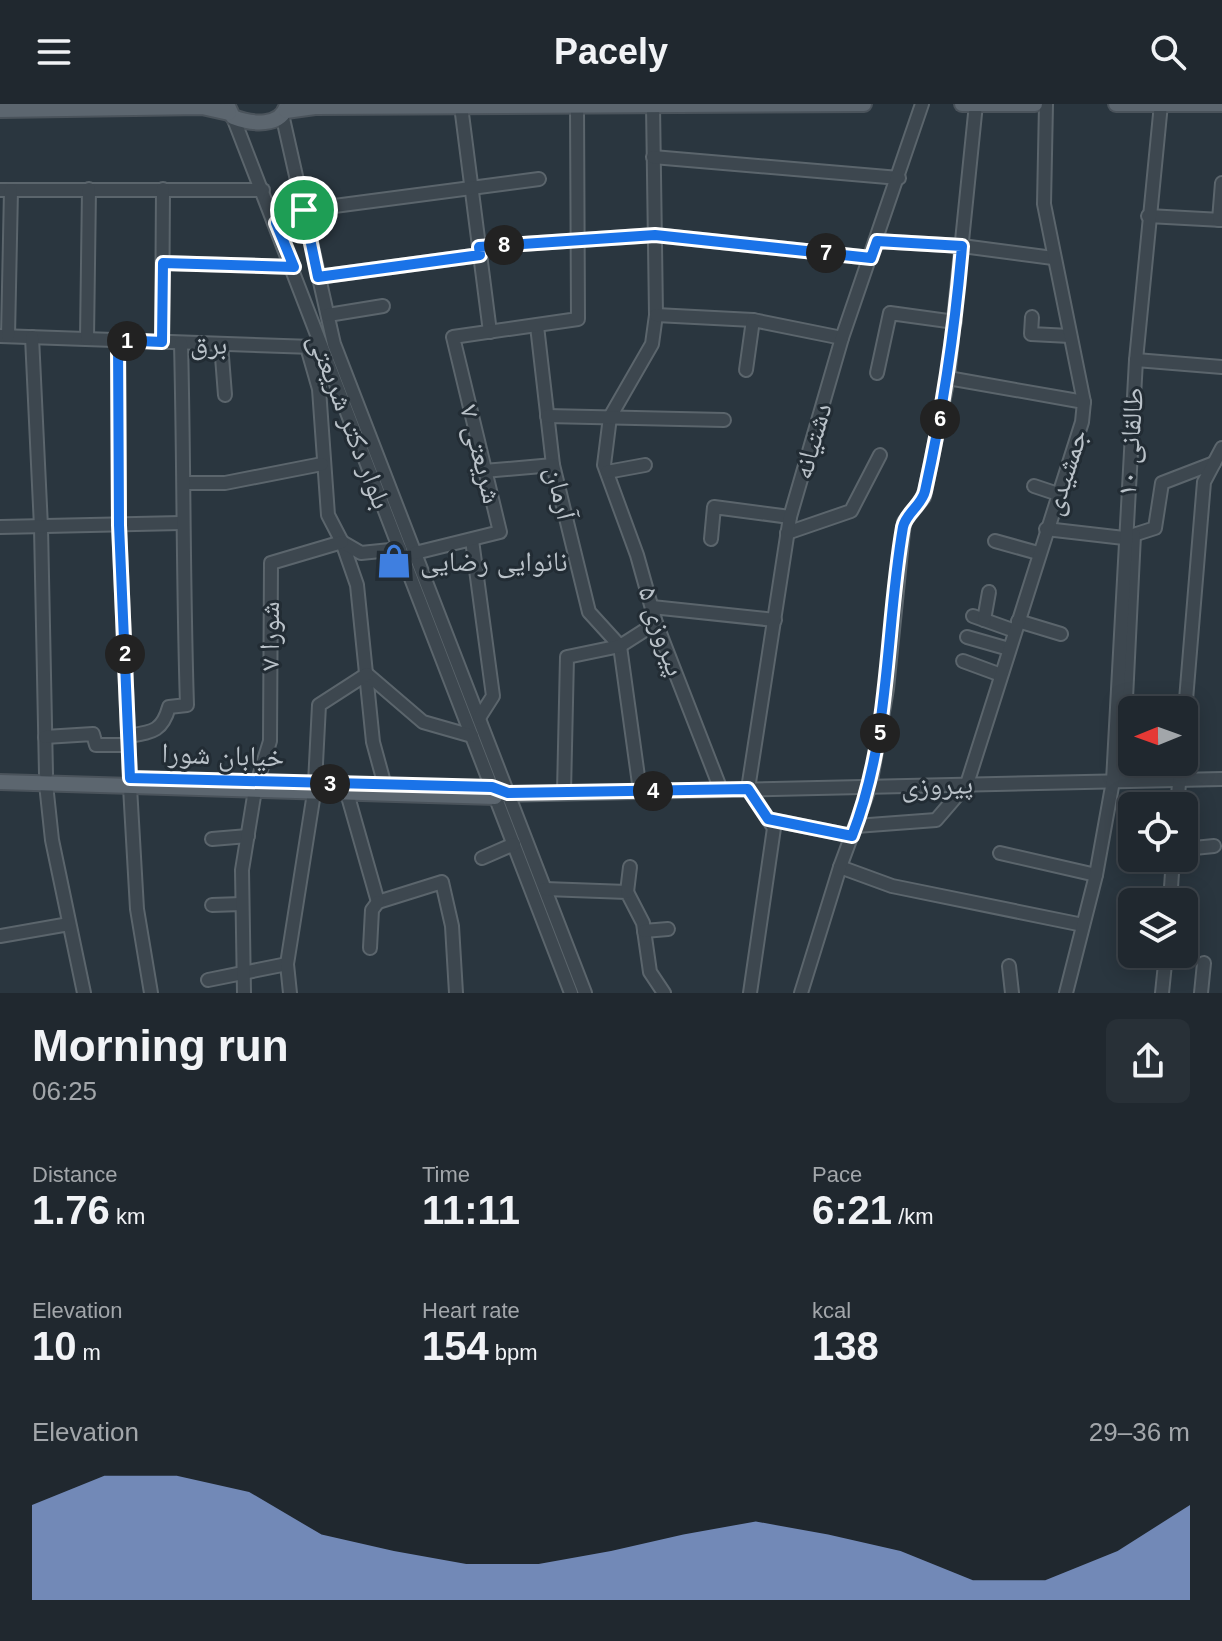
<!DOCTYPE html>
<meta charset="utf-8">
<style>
body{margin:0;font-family:Helvetica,"Noto Naskh Arabic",sans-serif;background:#283037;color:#f1f3f6;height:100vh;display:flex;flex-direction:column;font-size:30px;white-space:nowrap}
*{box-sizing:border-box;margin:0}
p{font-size:26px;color:#a2a6aa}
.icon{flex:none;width:44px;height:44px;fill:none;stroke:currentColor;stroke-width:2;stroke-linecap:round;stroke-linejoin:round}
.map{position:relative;height:889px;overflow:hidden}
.sheet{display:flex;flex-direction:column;background:#20282f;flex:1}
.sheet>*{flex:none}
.needle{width:52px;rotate:269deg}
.buttons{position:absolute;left:1118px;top:592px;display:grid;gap:16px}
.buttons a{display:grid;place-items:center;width:80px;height:80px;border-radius:12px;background:#20282f;box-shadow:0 4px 20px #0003,0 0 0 2px #3d444b;font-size:40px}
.pin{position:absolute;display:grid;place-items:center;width:68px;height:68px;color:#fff;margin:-34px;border:4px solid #fff;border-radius:50%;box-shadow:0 2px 8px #0007}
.km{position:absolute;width:40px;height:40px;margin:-20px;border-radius:50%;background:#222;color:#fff;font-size:22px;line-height:40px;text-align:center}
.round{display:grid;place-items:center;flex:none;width:84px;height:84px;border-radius:12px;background:#283037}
.head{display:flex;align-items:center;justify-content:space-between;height:136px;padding:0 32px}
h1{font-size:44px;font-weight:700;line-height:60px}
.metrics{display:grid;grid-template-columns:repeat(3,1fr);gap:12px;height:136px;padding:8px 32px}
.metrics div{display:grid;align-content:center}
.metrics b{font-size:40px;font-weight:700}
.metrics small{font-size:22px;font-weight:400}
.metrics p{font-size:22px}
.chart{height:224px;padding:16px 32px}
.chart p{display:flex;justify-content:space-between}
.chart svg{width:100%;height:144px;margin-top:8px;fill:#95b2f1;opacity:.7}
header{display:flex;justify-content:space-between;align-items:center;height:104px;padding:0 32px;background:#20282f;font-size:36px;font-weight:700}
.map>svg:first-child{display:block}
</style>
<header><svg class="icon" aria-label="menu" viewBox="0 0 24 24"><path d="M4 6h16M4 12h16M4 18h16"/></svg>Pacely<svg class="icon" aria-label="search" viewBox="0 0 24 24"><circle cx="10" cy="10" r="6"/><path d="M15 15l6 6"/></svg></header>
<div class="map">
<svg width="1222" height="889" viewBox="0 0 1222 889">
<rect width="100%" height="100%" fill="#2a363f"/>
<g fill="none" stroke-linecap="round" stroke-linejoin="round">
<g stroke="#5b656c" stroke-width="16">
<g id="minor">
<polyline points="653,1 656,211 652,240 610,313 604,361 637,451 656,519 721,686"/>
<polyline points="461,2 490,228"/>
<polyline points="282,10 334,240 585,889"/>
<polyline points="233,13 571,889"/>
<polyline points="653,53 899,74"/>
<polyline points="0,86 263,86"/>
<polyline points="1148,112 1222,116"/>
<polyline points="1219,116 1222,79"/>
<polyline points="276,119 304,106 539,75"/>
<polyline points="877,137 962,142 1053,154"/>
<polyline points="479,143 655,131 871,154"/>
<polyline points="163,159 294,163"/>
<polyline points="318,173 480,151"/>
<polyline points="328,211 383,202"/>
<polyline points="656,211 753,216 842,234"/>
<polyline points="1032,213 1031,230 1070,232"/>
<polyline points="537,222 553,361 589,508 620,542 640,687"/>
<polyline points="0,232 313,243"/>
<polyline points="8,232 11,86"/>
<polyline points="32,233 41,423 46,670"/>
<polyline points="87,235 89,85"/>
<polyline points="118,236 119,421 130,674"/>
<polyline points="162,238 163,85"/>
<polyline points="221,240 225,291"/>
<polyline points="307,243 319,285 328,411 342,438 357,481 373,638 385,682"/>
<polyline points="1136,256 1222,263"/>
<polyline points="746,266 753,216"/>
<polyline points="877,269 890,209 955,218"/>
<polyline points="948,274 1084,298"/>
<polyline points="547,312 724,316"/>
<polyline points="484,367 553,361"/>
<polyline points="607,368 645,361"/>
<polyline points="184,379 225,379 322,360"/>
<polyline points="1034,382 1058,390"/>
<polyline points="0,423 181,419"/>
<polyline points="1046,425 1124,434 1155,424 1162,379 1214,359"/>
<polyline points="787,429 851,407 880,351"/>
<polyline points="711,435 714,403 790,413"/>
<polyline points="472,436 493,592 479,614"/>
<polyline points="995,437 1038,449"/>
<polyline points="342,438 361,449 400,445"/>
<polyline points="415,449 500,428 453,233 578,215 577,2"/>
<polyline points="652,503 775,516"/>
<polyline points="973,512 1015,527"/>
<polyline points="984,516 989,488"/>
<polyline points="1018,517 1061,530"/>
<polyline points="967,533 1009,545"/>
<polyline points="963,557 1001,571"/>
<polyline points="367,570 423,618 472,632"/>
<polyline points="1184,620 1204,378 1222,344"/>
<path d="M 128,632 C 152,628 162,628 169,603 L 187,601 C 183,479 184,360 181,239"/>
<polyline points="45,633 93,630 96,641 128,641"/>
<polyline points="1122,676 1134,431"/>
<polyline points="257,679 270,637 271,459 342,438"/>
<polyline points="315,679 319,601 367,570"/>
<polyline points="46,680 52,736 84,889"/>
<polyline points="130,683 137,805 151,889"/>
<polyline points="564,688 567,553 620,542 656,519"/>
<polyline points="347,689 378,798 442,778 452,822 456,889"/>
<polyline points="502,691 1222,675"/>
<polyline points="1177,702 1181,658"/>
<polyline points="768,715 852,732"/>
<polyline points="856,722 936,716 967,680 1082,318 1084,298 1044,100 1046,0"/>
<polyline points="212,735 248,732"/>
<polyline points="1184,745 1214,742"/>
<polyline points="1000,749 1096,771"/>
<polyline points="482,754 514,740"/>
<polyline points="840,763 892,782 1083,821"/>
<polyline points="545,785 627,788 643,819 650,868 664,889"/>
<polyline points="627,788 630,763"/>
<polyline points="1170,798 1173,754"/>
<polyline points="212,801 242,800"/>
<polyline points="644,827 668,825"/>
<polyline points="0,832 69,820"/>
<polyline points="370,844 372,806 378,798"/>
<polyline points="1009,862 1012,889"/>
<polyline points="208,876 287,860"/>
<polyline points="244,889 242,766 255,686"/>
<polyline points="290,889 287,860 314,689"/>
<polyline points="750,889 774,724 748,685 790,413 842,234 922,0"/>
<polyline points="801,889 840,763 870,682 887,585 904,418 924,393 948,274 976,0"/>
<polyline points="1066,889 1096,771 1113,677 1136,256 1161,0"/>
<polyline points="1162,889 1166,850"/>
<polyline points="1201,889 1204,859"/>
</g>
</g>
<g stroke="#4a535b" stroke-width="18">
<g id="major">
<path d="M 227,0 L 233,13 C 251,20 282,24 287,0"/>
<polyline points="962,0 1035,0"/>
<polyline points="1116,0 1222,0"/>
<polyline points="0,6 202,3 229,9"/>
<polyline points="286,7 315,3 864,0"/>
<polyline points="0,678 495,693"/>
</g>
</g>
<use href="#minor" stroke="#3d474f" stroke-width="12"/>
<use href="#major" stroke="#5c666f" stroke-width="14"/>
</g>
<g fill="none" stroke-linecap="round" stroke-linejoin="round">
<g stroke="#fff" stroke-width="16">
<path id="route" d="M 304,106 L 318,173 L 480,151 L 479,143 L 655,131 L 871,154 L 877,137 L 962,142 C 955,225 943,306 925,387 C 922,401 906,409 903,423 C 885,527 891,632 852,732 L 768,715 L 748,685 L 508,689 L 492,683 L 130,674 L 119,421 L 118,236 L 162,238 L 163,159 L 294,163 L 276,119 Z"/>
</g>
<use href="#route" stroke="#1a73e8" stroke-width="10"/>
</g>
<defs>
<g id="shop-bare" transform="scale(2.76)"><path d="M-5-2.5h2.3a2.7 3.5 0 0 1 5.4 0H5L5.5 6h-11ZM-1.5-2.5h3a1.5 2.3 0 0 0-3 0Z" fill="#3f7fe0" stroke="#222c34" stroke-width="2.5" paint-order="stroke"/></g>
</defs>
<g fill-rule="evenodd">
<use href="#shop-bare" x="394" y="457"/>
</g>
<g text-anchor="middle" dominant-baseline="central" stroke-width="6" stroke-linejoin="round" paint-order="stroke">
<g font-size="28" fill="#bac2c9" stroke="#222c34">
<text transform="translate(209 240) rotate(2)">برق</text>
<text transform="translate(350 317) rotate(69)">بلوار دکتر شریعتی</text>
<text transform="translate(812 337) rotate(-74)">دشتیانه</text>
<text transform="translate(1130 338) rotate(-86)">طالقانی ۱۰</text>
<text transform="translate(481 350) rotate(76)">شریعتی ۷</text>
<text transform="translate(1065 368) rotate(-72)">جمشیدی</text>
<text transform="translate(561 389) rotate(77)">آرمان</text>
<text transform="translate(662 527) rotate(71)">پیروزی ۵</text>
<text transform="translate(269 532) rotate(-90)">شورا ۷</text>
<text transform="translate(223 651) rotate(2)">خیابان شورا</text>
<text transform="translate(937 681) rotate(-2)">پیروزی</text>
</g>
<g font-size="28" fill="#bac2c9" stroke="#222c34" text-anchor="start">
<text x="420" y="457">نانوایی رضایی</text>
</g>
</g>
</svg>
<div class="buttons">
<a><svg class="needle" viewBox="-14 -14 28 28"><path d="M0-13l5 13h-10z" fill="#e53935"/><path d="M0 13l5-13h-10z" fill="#a2a6aa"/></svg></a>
<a><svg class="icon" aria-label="locate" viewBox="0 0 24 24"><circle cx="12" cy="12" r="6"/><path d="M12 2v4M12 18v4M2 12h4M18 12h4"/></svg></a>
<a><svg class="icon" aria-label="layers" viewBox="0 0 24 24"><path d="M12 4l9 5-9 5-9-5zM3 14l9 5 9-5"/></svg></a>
</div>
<div class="pin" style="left:304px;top:106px;background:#1e9e55"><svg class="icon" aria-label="arrive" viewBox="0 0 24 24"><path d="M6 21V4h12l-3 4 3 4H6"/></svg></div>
<b class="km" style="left:127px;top:237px">1</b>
<b class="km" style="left:125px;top:550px">2</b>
<b class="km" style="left:330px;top:680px">3</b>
<b class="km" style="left:653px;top:687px">4</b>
<b class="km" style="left:880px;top:629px">5</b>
<b class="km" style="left:940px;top:315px">6</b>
<b class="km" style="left:826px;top:149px">7</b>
<b class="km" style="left:504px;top:141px">8</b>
</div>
<section class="sheet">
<div class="head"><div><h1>Morning run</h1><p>06:25</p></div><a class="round"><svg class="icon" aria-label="share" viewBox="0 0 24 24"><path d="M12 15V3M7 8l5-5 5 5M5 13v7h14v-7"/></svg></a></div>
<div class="metrics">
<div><p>Distance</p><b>1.76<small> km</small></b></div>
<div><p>Time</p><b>11:11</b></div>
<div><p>Pace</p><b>6:21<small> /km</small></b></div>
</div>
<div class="metrics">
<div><p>Elevation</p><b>10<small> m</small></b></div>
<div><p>Heart rate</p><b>154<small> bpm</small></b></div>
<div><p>kcal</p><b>138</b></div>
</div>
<div class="chart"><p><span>Elevation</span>29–36 m</p>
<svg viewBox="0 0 160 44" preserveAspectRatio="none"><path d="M0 44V15L10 6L20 6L30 11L40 24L50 29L60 33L70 33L80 29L90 24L100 20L110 24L120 29L130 38L140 38L150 29L160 15V44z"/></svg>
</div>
</section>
